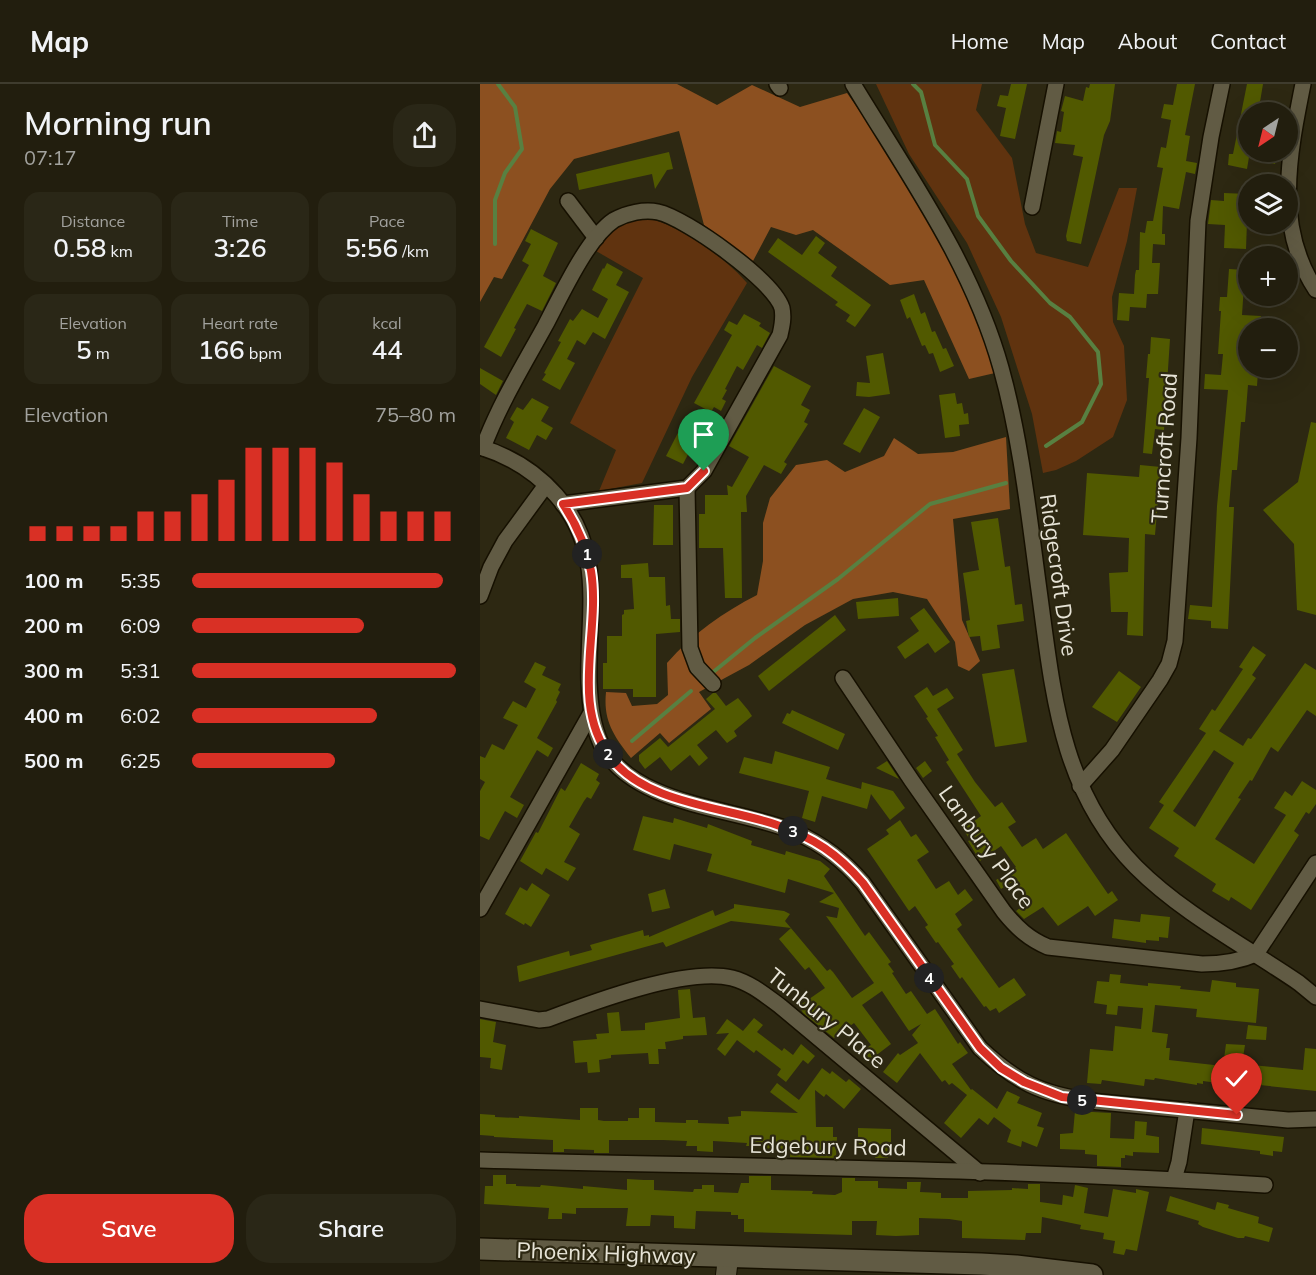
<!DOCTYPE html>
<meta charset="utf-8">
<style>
body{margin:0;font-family:Mulish,sans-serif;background:#2a2717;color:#f1f3f6;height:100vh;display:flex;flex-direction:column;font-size:22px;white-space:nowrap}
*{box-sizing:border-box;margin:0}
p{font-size:20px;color:#a2a29e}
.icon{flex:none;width:33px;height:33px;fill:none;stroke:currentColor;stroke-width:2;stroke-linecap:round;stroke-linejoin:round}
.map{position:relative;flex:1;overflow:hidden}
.details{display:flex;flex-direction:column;background:#221e0e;width:480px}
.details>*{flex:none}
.needle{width:39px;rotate:215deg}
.buttons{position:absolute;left:758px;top:18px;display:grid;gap:12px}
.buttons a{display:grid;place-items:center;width:60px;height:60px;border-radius:50%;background:#221e0e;box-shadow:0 6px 24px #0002,0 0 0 2px #3f3c2e;font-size:30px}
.pin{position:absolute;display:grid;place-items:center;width:51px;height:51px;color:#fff;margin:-62px -26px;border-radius:50% 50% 50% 0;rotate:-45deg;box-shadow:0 0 6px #0007}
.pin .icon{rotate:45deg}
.km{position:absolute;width:30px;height:30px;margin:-15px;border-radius:50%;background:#222;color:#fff;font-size:16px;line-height:30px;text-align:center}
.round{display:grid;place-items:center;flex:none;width:63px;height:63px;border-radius:24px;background:#2a2717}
.summary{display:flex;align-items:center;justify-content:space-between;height:102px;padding:0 24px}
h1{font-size:33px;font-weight:600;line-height:45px}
.figures{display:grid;grid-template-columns:repeat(3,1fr);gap:9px;height:102px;padding:6px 24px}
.figures div{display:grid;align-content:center;border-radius:15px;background:#2a2717;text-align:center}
.figures b{font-size:26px;font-weight:600}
.figures small{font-size:16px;font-weight:400}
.figures p{font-size:16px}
.chart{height:168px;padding:12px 24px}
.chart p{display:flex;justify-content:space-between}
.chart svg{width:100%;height:108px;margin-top:6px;stroke:#d93025;stroke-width:6}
.button{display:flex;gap:12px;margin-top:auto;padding:12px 24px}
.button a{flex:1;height:69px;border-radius:24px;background:#d93025;color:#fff;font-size:24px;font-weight:600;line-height:69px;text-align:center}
.button a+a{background:#2a2717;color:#f1f3f6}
ul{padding:0 24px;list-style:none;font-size:20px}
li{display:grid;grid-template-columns:96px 72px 1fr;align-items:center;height:45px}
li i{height:15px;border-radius:8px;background:#d93025}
header{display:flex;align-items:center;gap:36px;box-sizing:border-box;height:84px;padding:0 30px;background:#221e0e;border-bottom:2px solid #3f3c2e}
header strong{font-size:28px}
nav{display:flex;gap:33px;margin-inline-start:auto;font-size:21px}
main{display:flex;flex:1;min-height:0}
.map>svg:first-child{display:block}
</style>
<header>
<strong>Map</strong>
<nav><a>Home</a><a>Map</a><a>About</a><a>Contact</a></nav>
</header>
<main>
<section class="details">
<div class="summary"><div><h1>Morning run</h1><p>07:17</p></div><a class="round"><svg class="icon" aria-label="share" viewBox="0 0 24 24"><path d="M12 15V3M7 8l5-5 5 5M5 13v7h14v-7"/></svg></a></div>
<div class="figures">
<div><p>Distance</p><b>0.58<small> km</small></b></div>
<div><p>Time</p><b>3:26</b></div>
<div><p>Pace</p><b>5:56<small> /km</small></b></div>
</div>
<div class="figures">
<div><p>Elevation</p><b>5<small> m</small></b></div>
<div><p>Heart rate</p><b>166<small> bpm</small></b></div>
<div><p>kcal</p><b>44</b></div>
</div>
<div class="chart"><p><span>Elevation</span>75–80 m</p>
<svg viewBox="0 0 160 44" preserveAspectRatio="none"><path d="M5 44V38M15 44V38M25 44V38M35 44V38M45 44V32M55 44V32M65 44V25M75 44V19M85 44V6M95 44V6M105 44V6M115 44V12M125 44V25M135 44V32M145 44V32M155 44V32"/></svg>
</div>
<ul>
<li><b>100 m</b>5:35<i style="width:95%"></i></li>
<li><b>200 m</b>6:09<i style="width:65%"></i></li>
<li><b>300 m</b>5:31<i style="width:100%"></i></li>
<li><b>400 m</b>6:02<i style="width:70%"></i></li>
<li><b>500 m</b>6:25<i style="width:54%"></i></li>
</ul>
<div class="button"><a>Save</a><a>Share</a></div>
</section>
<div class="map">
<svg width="836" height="1191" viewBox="0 0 836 1191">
<rect width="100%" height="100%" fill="#2d2812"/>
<g fill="#60330f">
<polygon points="396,0 502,0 496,26 532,74 545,140 556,169 608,183 639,104 657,104 647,157 632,213 633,238 644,262 647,316 633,353 596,377 576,386 563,389 552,330 521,233 487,159 429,70"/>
<path d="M 152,134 C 158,134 165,134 171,135 C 200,142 248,176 267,199 L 212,293 L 162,399 L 119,407 L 136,366 L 90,339 L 163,194 L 116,167 C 125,151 136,143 152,134 Z"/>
</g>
<g fill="#8c5020">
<polygon points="0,0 197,0 237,21 272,1 320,23 367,9 390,42 449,136 492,217 515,289 489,295 444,196 410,201 333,146 316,151 291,143 273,177 224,141 199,47 94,75 70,105 22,195 14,193 0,218"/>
<path d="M 526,353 L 530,425 L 473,435 L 482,536 L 500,577 L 489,587 L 478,582 L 475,558 L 447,515 L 413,508 L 373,515 L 325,541 L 269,581 L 219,608 L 231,625 L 189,659 L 180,649 L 151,674 C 134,652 123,637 126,608 L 146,609 L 152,622 L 177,620 L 188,611 L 187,579 C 212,550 244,528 277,511 L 283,477 L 283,439 L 290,414 L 316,381 L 347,376 L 365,388 L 404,372 L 414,354 L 438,370 L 473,368 Z"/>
</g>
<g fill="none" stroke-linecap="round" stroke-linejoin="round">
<g stroke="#588041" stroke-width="4">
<polyline points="433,0 441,8 455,61 487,95 498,132 531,177 570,219 590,233 618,268 621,300 602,338 566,362"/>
<polyline points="15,160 15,116 25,89 42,65 35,23 18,0"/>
<polyline points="232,589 275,554 358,495 450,420 526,399"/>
<polyline points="152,657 211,607"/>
</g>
</g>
<g fill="#515900" fill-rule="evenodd">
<polygon points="531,0 547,0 535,55 520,52 526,24 517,22 520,11 528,12"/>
<polygon points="610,0 635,0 630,37 624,51 601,160 587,157 586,152 603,73 593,71 595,61 575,59 577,47 581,48 584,28 581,27 585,12 603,17 606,3 609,4"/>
<polygon points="697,0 715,0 705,51 710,52 706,77 717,79 715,90 706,88 699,125 683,122 682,150 685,150 685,161 673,160 672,179 680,179 678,210 667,210 666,224 650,223 649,237 637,236 639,209 654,210 655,191 656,186 659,186 660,148 665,149 667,137 673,137 683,84 677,83 681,63 686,64 691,36 681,34 684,20 693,21"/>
<polygon points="767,0 783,0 780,18 806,23 806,28 768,28 768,68 798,68 795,80 769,73 767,85 748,81 749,70 753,70"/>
<polygon points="189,68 193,85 187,86 175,105 172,90 99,106 96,90"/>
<polygon points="744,109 768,110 766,165 744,164 745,141 728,140 731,116 744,117"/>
<polygon points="51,145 78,159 63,192 76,199 62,227 47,220 34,244 36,245 21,273 4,263 49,181 42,177 51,160 45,157"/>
<polygon points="336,152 345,159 338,169 357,183 351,192 391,221 375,243 366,237 370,231 355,221 358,218 288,168 298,154 322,171"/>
<polygon points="127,179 143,188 136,201 149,208 125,255 113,248 105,261 97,256 87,275 95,279 80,306 62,296 66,290 64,289 81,258 78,257 90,235 93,237 102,225 118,234 128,215 112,206 123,184 124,185"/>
<polygon points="749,185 765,186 762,231 781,232 780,243 770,243 768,244 768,288 778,288 777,302 768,301 765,338 761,338 757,386 752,386 749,423 754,423 748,545 731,544 731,537 708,535 710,521 732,523 737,422 748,306 724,305 725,290 741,291 743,270 738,270 741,227 739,227 740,213 747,213"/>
<polygon points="434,210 441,230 445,228 452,248 455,247 463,265 466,264 474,282 460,288 453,269 449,270 445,261 442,262 430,233 427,235 420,216"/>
<polygon points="264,230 281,239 279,242 290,249 282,264 277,261 263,286 257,282 245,305 247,306 242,315 246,317 241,327 234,323 231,328 214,319 252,251 244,246 249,237 257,241"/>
<polygon points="671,253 690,255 684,346 675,345 672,370 663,369 669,294 666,294 668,270 670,270"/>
<polygon points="403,269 410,310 389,313 376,312 377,298 390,299 386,272"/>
<polygon points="294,282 331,302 321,321 330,326 324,338 328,340 304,378 307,380 301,390 284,381 266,412 267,428 261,428 262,514 245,514 243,464 219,464 219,430 225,430 225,411 248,411 247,401 252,403 269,373 249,362"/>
<polygon points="0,284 23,297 16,311 0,300"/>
<polygon points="475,309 477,320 482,319 484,330 488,329 489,340 479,341 480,352 465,354 459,311"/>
<polygon points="52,314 69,323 61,337 73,344 66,356 57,351 49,366 26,354 34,338 30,335 37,323 43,326"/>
<polygon points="384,324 400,333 380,369 363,360"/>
<polygon points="831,338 836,339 836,531 817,526 814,460 783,426 818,398"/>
<polygon points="202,341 219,349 203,380 186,372"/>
<polygon points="660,381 681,383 675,451 665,450 663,552 647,551 648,528 631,528 629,489 648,488 649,454 603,451 607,389 659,393"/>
<polygon points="174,421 193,421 193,461 173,461"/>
<polygon points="518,434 525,483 530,482 535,521 542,520 544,537 517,541 520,564 502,567 500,552 489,553 486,537 490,536 483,489 499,486 491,438"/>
<polygon points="168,479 169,493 185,493 186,522 190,521 191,535 200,535 200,548 176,550 176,613 153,613 153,605 123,605 123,579 127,579 127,552 142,552 142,531 144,530 144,526 154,525 152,494 141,494 141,481"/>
<polygon points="418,514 419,532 378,535 376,518"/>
<polygon points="444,524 470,558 455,569 448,559 425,575 417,563 439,547 430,534"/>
<polygon points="355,531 366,546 289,607 278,592"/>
<path d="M 773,562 L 786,571 L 772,591 L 776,594 L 739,647 L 763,662 L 768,654 L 771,655 L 825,579 L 836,586 L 836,632 L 827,626 L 798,668 L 791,663 L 772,697 L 770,696 L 758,714 L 761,715 L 735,755 L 774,780 L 806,731 L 794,724 L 805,707 L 812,712 L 822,697 L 836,706 L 836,720 L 829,730 L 826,728 L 814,747 L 819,751 L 771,826 L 751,813 L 749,817 L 732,807 L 736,800 L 694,772 L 699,764 L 669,744 L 684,721 L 679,718 L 726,649 L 719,645 L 732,625 L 735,627 L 763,585 L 759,583 ZM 734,666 L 754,679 L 715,743 L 693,727 Z"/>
<polygon points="55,578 66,583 62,591 81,600 78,606 80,608 76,616 77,618 57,654 73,664 68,673 57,666 30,713 44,721 37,734 25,727 9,756 0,752 0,707 5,698 0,695 0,672 5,674 12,660 24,666 38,641 23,634 33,617 46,624 56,605 44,598"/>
<polygon points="534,585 547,658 515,663 502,590"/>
<polygon points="639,587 661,603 637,638 612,623"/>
<polygon points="447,603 453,612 467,604 474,614 457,625 483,666 477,670 495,698 515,723 522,718 536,738 528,743 542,763 556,754 563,765 586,749 628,810 632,807 638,816 615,832 608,822 578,842 563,823 544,835 536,827 549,817 535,796 521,805 516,796 536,783 521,762 500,777 488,757 490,756 483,745 501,732 466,678 469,676 455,653 458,652 446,634 448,633 434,612"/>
<polygon points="233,609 236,609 246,622 258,614 268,626 272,632 254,647 257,652 247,659 236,646 217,661 228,674 219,682 210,671 191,687 180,673 165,685 159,677 159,671 180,654 188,663 235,625 226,615"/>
<polygon points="312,626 365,650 358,666 302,639 307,629 310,630"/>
<polygon points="295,667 350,683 346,695 381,705 382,698 413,707 425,724 410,736 391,710 387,725 342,712 335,738 322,734 329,707 259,689 264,673 292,680"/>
<polygon points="407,677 419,695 396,684"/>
<polygon points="445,677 452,687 443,694 436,684"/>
<polygon points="101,679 119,690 116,696 120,699 111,715 107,713 104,717 89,743 100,750 84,778 96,784 88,797 66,784 62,791 40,777 56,748 58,749 81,704 85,707"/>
<polygon points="163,732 193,739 194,734 227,744 228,740 272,757 271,761 305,771 306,767 340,777 350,785 344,792 385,852 389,848 411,878 408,880 414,888 412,889 426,910 431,907 447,930 455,925 478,960 480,958 488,969 472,980 491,1006 492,1005 517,1025 527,1007 540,1013 537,1019 562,1029 557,1042 564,1044 557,1063 542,1057 541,1063 527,1058 531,1046 514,1033 508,1041 499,1034 481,1054 464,1039 487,1011 472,999 469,1001 465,996 462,998 440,969 417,999 403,988 418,969 420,971 438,959 432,951 441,940 429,947 402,907 382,921 411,960 390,976 383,966 391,961 374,939 354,954 323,929 319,922 345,904 329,883 325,886 299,855 311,844 251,837 186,863 183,858 39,898 37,882 89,867 90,872 112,866 110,861 163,846 164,852 169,851 169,853 233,826 235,832 254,824 254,820 304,827 310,830 305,837 347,887 350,885 353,888 372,914 394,899 346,832 357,834 359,824 339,818 354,809 308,795 305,809 227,787 232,770 194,760 190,776 153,766"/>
<polygon points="420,736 431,753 436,750 449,768 437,776 456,805 469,797 478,811 485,805 493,816 475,830 482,841 477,845 509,890 519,904 534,894 546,911 519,929 516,924 510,927 506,922 504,923 482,893 480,895 471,882 474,880 458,858 456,859 445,843 448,841 435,822 429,827 387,765 409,750 406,746"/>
<polygon points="52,799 70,811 51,843 45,839 44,841 25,830 40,803 47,807"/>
<polygon points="185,805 190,824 172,828 168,810"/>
<polygon points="661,830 690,833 688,854 679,853 679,857 666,856 666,859 632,854 634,835 660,838"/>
<polygon points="630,890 641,891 640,899 668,902 668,899 701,902 700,905 730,908 732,896 756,899 756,903 779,905 776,939 716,933 717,925 675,921 672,948 688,950 686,964 690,964 689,976 743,982 746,960 765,961 762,980 823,986 825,964 836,965 836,1007 760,999 759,1002 723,997 723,1000 717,999 717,1001 675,994 674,996 665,995 664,1002 622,996 621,1000 607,999 610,965 633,967 635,942 661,945 663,924 638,922 637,931 626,930 627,921 614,919 617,897 629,898"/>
<polygon points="210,905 213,934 225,933 227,951 203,952 203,955 185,958 186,965 178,965 179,980 169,980 168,969 131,971 131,974 119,976 120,988 108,989 107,978 95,979 93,957 117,955 116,950 129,949 127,929 139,928 141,947 165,946 165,939 200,934 198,906"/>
<polygon points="274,934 283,941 277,948 302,967 304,964 313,971 321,960 335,972 328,980 323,976 306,998 297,991 301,985 276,966 274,969 257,956 245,972 237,965 249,949 236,950 247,935 263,947"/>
<polygon points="0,935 16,938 13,958 26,961 22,986 10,984 11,974 0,973"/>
<polygon points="768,941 787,943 786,956 766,955"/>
<polygon points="342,984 350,990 352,987 366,998 369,995 381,1005 364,1025 346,1010 344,1013 335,1006 336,1043 353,1043 353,1053 357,1053 356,1074 310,1073 311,1065 277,1064 277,1062 266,1062 267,1059 233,1057 233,1068 217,1067 217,1062 206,1062 207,1057 183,1056 129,1056 129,1069 114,1069 114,1066 84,1065 84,1068 73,1068 73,1056 14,1053 14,1052 0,1051 0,1030 15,1031 15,1033 39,1034 39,1032 100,1036 100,1024 118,1024 118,1036 124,1037 148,1037 148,1034 159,1034 159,1024 175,1024 175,1038 206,1039 206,1036 218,1036 218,1039 249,1040 248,1033 261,1032 261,1027 318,1029 290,1008 297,999 319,1016"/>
<polygon points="595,1027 631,1029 630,1054 654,1055 655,1037 667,1038 666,1051 679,1053 679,1069 653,1068 653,1072 645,1071 645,1074 641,1074 641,1083 617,1082 617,1071 605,1070 605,1066 580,1065 580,1050 593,1049"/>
<polygon points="378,1044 411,1045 411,1063 409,1063 408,1074 395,1074 395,1062 378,1062"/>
<polygon points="722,1044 804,1053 802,1068 793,1067 793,1072 780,1070 780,1067 721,1060"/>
<polygon points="13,1091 26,1091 26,1100 36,1100 36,1102 60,1103 61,1101 103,1105 103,1102 147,1106 147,1095 164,1096 174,1096 174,1106 213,1108 214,1105 222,1105 222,1101 234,1101 234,1108 258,1109 261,1099 269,1099 269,1092 291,1092 291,1106 333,1107 332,1110 355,1111 362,1108 362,1094 375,1094 375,1097 398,1097 398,1104 427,1105 427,1098 441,1098 440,1108 461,1109 461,1114 488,1114 488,1107 532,1106 532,1104 548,1105 548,1100 560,1100 560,1118 582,1121 583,1111 593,1113 595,1101 608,1104 604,1129 628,1133 633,1105 656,1109 656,1105 669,1108 657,1167 646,1165 644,1171 633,1169 635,1157 623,1155 624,1149 600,1145 601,1141 562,1133 561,1149 546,1149 545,1156 482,1154 482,1137 469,1135 439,1134 439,1151 416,1152 396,1151 397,1137 372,1137 372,1151 264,1148 264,1135 258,1135 258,1131 251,1131 251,1128 216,1127 215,1145 194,1144 194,1132 171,1131 170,1142 146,1142 148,1124 96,1124 96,1130 82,1129 82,1135 68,1135 69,1124 4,1120 5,1102 13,1102"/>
<polygon points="690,1112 735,1126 737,1118 749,1121 748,1124 779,1133 778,1139 793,1144 789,1158 765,1152 764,1154 758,1154 723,1143 718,1140 719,1137 686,1127"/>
</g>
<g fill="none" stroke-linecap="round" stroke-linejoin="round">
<g stroke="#161000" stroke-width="18">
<g id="minor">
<polyline points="297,0 300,4"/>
<path d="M 373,0 C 428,91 492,180 521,284 C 541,356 549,432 559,506 C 573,608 580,706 656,783 C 703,830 765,862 819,899 L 836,913"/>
<path d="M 823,0 C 809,70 794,143 836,206"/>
<polyline points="88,117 116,154"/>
<polyline points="552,123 576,0"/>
<path d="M 0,363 C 30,372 55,387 76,411 C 126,467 107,530 109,598 C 110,619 112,640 121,660 C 153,723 256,723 315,748 C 344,761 363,776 383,799 L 500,964 C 536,998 561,1010 610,1017 L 808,1036 L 836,1035"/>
<path d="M 3,364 C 19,321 43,282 65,242 C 81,212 107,154 134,136 C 147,129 164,125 178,128 C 206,134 294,197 302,224 C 304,234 302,242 300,251 L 224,387 L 207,404 L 83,420"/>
<polyline points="207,404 210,564 217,583 233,600"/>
<polyline points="0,512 11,483 25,457 66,401"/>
<path d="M 363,594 L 432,697 L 524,828 C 537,844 549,855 568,863 L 722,880 C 742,880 758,878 776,870 L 836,779"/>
<polyline points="600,702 632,666 680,596 689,580 695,557 709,354 718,137 731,53 742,0"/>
<polyline points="0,825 111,629"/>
<path d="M 0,925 L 59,936 L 68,935 C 113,918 206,883 252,894 C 271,899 285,911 300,922 L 500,1089"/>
<path d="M 0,1076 C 261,1083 524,1084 785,1101"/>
<polyline points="694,1095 699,1078 707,1026"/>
</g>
</g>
<g stroke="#161000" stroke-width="22">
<polyline id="tertiary" points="246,1191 248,1174"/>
</g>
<g stroke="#161000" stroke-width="24">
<polyline id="secondary" points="0,1165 501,1180 536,1182 612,1191"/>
</g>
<use href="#minor" stroke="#615b44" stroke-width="15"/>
<use href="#tertiary" stroke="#615b44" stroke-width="20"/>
<use href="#secondary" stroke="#615b44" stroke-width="21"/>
</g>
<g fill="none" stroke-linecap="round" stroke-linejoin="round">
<g stroke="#fff" stroke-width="12">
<path id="route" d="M 224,387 L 207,404 L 83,420 C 97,441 106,462 111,487 C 121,548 89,620 131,674 C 166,720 246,723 297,741 C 334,754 358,770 383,799 L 500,964 L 521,984 L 544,998 L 582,1013 L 757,1031"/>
</g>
<use href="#route" stroke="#d93025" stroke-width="8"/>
</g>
<g text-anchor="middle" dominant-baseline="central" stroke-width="4.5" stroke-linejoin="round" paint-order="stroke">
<g font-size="22" fill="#e7e4d7" stroke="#2d2812">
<text transform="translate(684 364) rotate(-86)">Turncroft Road</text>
<text transform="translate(579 491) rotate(82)">Ridgecroft Drive</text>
<text transform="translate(507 763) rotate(54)">Lanbury Place</text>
<text transform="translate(347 934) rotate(39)">Tunbury Place</text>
<text transform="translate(348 1062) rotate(1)">Edgebury Road</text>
<text transform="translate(126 1169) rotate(2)">Phoenix Highway</text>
</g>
</g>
</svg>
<div class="buttons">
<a><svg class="needle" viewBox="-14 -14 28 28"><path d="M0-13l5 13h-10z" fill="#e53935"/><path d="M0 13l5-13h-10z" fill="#a2a29e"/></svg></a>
<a><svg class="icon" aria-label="layers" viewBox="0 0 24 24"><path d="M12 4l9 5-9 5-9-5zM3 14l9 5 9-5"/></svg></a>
<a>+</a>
<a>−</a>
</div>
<div class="pin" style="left:224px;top:387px;background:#1e9e55"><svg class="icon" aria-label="arrive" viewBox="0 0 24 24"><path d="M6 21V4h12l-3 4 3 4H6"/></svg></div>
<div class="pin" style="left:757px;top:1031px;background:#d93025"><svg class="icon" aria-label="check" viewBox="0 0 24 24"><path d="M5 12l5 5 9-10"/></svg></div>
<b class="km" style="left:107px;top:470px">1</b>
<b class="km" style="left:128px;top:670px">2</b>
<b class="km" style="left:313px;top:747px">3</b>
<b class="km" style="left:449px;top:894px">4</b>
<b class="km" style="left:602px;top:1016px">5</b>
</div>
</main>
